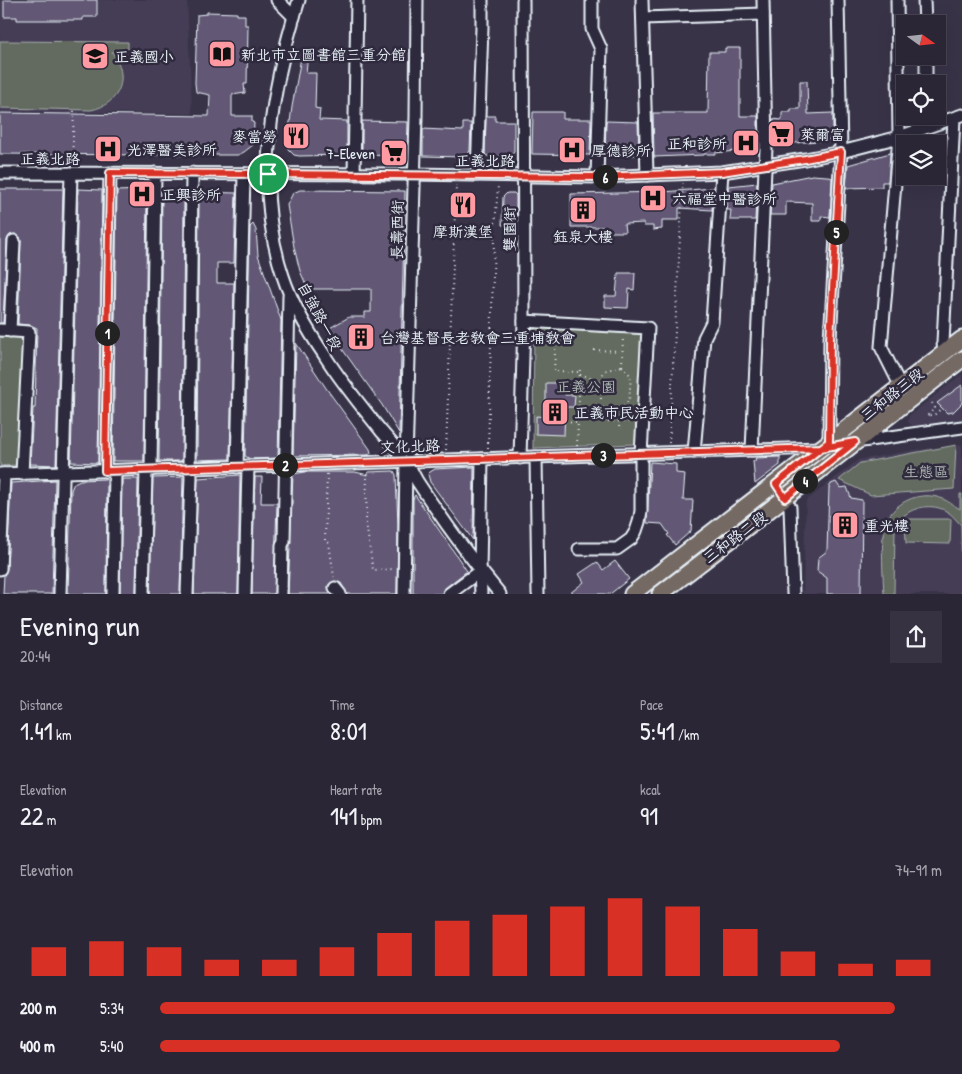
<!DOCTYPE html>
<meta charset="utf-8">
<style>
body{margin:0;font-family:"Patrick Hand","LXGW WenKai TC",sans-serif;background:#373242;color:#f1f3f6;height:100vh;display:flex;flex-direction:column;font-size:19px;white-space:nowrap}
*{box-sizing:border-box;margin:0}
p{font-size:16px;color:#a6a5ad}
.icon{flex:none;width:28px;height:28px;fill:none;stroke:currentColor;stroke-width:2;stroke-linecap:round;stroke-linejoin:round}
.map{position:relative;height:594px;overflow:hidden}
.side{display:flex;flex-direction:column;background:#2b2636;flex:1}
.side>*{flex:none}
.needle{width:32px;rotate:105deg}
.fabs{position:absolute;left:896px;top:15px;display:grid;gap:10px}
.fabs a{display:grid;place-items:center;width:50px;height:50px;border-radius:0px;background:#2b2636;box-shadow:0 5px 20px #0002,0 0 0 1px #474351;font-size:25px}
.pin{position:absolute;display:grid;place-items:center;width:42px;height:42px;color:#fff;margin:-21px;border:2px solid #fff;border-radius:50%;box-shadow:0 1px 5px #0007}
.km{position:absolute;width:25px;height:25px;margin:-12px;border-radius:50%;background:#222;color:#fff;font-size:14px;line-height:25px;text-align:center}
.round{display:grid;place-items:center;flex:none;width:52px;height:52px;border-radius:0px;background:#373242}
.head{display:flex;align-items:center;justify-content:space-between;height:85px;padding:0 20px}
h1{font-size:28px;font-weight:600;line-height:38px}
.figures{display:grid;grid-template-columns:repeat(3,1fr);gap:8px;height:85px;padding:5px 20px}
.figures div{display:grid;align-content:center}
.figures b{font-size:25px;font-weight:600}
.figures small{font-size:14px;font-weight:400}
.figures p{font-size:14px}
.chart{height:140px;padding:10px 20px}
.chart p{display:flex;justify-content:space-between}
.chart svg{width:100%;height:90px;margin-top:5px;stroke:#d93025;stroke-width:6}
ul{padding:0 20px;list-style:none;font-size:16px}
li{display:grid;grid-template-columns:80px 60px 1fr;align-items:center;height:38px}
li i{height:12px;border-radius:6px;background:#d93025}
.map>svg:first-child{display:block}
</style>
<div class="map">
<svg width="962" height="594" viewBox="0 0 962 594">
<rect width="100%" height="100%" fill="#393348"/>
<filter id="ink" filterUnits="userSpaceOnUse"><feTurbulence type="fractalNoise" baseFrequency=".02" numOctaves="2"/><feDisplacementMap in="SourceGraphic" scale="10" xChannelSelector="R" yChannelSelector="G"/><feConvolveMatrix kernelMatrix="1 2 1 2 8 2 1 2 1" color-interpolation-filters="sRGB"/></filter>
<g filter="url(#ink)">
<g fill="#453e56">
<polygon points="0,0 187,0 192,114 79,112 79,155 68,155 68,112 0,112"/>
<polygon points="962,374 962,419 913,426 908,422 909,416"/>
<polygon points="962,445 962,594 803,594 806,501 858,460 915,450"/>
</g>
<g fill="#646b5f" stroke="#a6aeac">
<path d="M 0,41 L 128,42 L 128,51 L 112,52 C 130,76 121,104 91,110 L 0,108 Z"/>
<polygon points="534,326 642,333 636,444 533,448"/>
<polygon points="0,334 17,335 24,343 18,465 0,466"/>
<polygon points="956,445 954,489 871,495 839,480 860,463"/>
<path d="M 960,494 L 962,494 L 962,594 L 961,525 C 956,520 952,514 946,511 C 929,501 903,509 895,527 L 894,594 L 884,594 C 883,577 881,544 884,528 C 890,503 920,489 943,499 C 949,502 955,506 960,509 Z"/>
<polygon points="905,519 951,519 950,544 906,543"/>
</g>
<g fill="#625875" stroke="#e8f1f8">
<polygon points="4,0 97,0 97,17 83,17 83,20 17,20 17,17 4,17"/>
<polygon points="207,12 237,13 237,15 245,15 245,25 248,25 247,84 244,84 245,93 232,95 232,116 252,116 252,122 254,123 253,145 244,152 238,155 157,155 0,154 0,113 209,116 210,95 196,92 195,83 197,15 207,14"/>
<polygon points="725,48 740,48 740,116 758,116 758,149 715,153 715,154 704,154 704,155 654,157 653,113 708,113 709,52 725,52"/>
<polygon points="302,52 308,53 306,73 316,73 315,108 320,109 319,120 347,121 347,153 343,155 299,156 294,155 288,149 287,145 292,107"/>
<polygon points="800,81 807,81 808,114 833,113 833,135 828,140 773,145 773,119 782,120 782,112 791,112 791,109 800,109"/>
<polygon points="533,112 563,112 563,119 591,119 590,155 532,154"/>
<polygon points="486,116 495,116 495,121 514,121 514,152 510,157 487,156 485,154"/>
<polygon points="362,121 408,122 407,156 362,155"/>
<polygon points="606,121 638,122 639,155 605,155"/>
<polygon points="463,123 471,123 470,151 464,157 423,156 423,129 463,131"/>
<polygon points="890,153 888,182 882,182 882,187 846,188 848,165"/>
<polygon points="812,175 827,176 832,178 830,217 821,216 821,221 812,221 812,203 786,202 786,215 770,215 772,183"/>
<polygon points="757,183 755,220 730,220 731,210 727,210 729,186"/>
<polygon points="713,188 712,210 679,208 679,220 662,220 662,229 653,230 653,226 644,226 644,223 624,224 625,232 606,232 606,227 571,227 571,194 663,192"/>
<polygon points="0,189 63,189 56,465 30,464 33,408 35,408 37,328 30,325 18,324 21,241 20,237 15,234 10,235 7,240 3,323 0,323"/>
<polygon points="78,189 102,190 98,463 71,462"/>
<polygon points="144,190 147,193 144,461 113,461 117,191"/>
<polygon points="182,190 184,193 182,461 159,461 162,194 165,191"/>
<polygon points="300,190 405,191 399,433 382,405 328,329 349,317 365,317 365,312 371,312 371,289 308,289 300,271 294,247 287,205 293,193"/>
<polygon points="199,192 236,193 234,263 217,263 217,283 234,283 230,459 197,460"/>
<polygon points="507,193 514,193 516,195 516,226 502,225 503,197"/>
<polygon points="253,224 256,230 258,255 281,320 278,458 250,459 245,456 250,227"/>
<polygon points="618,273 635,273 634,290 629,289 628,308 605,307 605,296 616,296"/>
<polygon points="296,343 326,388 370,449 371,453 368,455 293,456"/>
<polygon points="546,383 566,383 565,395 575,395 574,407 565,407 564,435 536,434 536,416 546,417"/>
<polygon points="962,385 962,403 953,412 947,413 937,403"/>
<polygon points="780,457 780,465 755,484 753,461 756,461 755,458"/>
<polygon points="650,462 676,464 676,473 685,474 683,500 693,500 691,531 675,545 667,535 669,534 662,524 647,523"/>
<polygon points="474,467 473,540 430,482 428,474 430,472 435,469"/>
<polygon points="394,471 396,475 398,525 397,594 347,594 341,583 334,581 328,586 330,594 288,594 293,474 305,472 355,472 368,475 368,472"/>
<polygon points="240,475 238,594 194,594 198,478"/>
<polygon points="183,477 180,594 150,594 153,478"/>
<polygon points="255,477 262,477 261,503 277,503 274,594 252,594"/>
<polygon points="105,479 107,480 106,594 68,594 71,490 74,483 80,480"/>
<polygon points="122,479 138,479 136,594 120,594"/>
<polygon points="55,480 52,594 3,594 4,575 7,569 11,483"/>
<polygon points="836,482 840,488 847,487 851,498 862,500 861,594 827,594 827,578 817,571 818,558 827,551 829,488 831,484"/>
<polygon points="415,495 467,571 445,588 442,594 413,594 413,499"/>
<polygon points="615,561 629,579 610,594 569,594 584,582 579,574 597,562 603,570"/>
</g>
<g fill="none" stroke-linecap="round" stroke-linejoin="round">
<g stroke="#e8f1f8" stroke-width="15">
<g id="minor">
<polyline points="277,0 294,17"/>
<path d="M 299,0 C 272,86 253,187 283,276 C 292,304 308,331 325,356 C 342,383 362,407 382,432 C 390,441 399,451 406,461 C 411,468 414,477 419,484 C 444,522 471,559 500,594"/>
<polyline points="592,0 592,29 601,49 597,177"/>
<polyline points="642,0 647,175"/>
<polyline points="897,0 899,137 881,347 901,387"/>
<polyline points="924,0 925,24"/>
<polyline points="643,18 763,14"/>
<polyline points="926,56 926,84"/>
<polyline points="0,173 414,174 597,177 722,172 805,159 841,152 899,137 962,115"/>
<polyline points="354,174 357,0"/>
<polyline points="477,175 482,27 482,0"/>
<polyline points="524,321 648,328 641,454 641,511 639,522 636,531 631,539 617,549 579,549"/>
<polyline points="0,330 29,332 22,474"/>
<polyline points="10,331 14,241"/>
<polyline points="944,353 943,343 954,118"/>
<polyline points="829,442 830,339 841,152 838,0"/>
<polyline points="752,450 766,148 763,0"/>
<polyline points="694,452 704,338 712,322 722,172"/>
<polyline points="536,457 538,594"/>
<polyline points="520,458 524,321 523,0"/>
<polyline points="237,467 244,174"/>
<polyline points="151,470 155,173"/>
<polyline points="105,471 110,173"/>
<polyline points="0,474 821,448 855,442 962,427"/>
<polyline points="780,491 790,507 793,594"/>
<polyline points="0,569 4,474"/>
<polyline points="335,588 340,594"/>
<polyline points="60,594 71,173"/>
<polyline points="113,594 115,471"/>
<polyline points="143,594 146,470"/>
<polyline points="187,594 191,476 189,468 192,173"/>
<polyline points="245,594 248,466"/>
<polyline points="281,594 282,545 284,541 289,296"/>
<polyline points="404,594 406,462 416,117 417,0"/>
<polyline points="449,594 480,571"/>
<polyline points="481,594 480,571 482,459"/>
</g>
</g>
<g stroke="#e8f1f8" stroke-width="19">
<g id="major">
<polyline points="632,594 962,339"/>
<path d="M 660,594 C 762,517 861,437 962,359"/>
</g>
</g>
<g stroke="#e8f1f8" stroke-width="2" stroke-dasharray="1 4" stroke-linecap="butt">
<polyline points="72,162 74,110"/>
<polyline points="556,334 554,371 579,372"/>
<polyline points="594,350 622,351"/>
<polygon points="622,366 631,376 629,400 620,411 608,412 601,406 601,381 604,371"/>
<polyline points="622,366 623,336"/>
<path d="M 580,375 C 588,375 592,381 600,381"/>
<polyline points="932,403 935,408 927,416 935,414 942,408"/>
<polyline points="620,411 619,428 622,428"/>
<polyline points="578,420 633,422"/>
<polyline points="565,421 577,422"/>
<polyline points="669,443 683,183"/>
<polyline points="577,446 580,367"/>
<polyline points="488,448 494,240 498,185"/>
<polyline points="446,450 456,185"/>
<polyline points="367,473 366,523 373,570 393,569"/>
<polyline points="327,474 325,540 329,543 334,577"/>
</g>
<use href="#minor" stroke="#2f2a3d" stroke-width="11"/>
<use href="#major" stroke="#756964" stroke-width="15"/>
</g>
</g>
<g fill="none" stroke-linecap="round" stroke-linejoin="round" filter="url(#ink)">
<g stroke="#fff" stroke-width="10">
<polyline id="route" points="268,174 110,173 105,471 821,448 776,484 785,498 855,442 821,448 829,442 830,339 841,152 805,159 722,172 597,177 268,174"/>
</g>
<use href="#route" stroke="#d93025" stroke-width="6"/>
</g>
<defs>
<g id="library-square" transform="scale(1.4375)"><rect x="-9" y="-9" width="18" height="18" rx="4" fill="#ff9aa2" stroke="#2f2a3d"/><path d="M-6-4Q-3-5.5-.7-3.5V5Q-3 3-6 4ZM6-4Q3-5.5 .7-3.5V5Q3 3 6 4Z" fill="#111"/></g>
<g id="school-square" transform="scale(1.4375)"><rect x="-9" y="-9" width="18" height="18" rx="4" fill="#ff9aa2" stroke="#2f2a3d"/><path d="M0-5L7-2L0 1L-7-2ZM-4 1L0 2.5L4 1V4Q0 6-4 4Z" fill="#111"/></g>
<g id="supermarket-square" transform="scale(1.4375)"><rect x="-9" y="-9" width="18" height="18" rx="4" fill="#ff9aa2" stroke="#2f2a3d"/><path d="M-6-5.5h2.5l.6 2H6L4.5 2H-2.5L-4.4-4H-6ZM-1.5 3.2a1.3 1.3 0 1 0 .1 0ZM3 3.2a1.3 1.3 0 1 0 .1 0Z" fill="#111"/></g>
<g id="restaurant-square" transform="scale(1.4375)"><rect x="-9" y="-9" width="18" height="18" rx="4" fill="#ff9aa2" stroke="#2f2a3d"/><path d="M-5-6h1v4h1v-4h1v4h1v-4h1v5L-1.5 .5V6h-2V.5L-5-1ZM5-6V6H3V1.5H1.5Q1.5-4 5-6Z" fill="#111"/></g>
<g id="hospital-square" transform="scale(1.4375)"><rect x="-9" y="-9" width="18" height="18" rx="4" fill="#ff9aa2" stroke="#2f2a3d"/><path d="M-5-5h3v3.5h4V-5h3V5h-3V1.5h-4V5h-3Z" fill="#111"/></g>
<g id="building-square" transform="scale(1.4375)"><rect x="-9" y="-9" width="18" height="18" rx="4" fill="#ff9aa2" stroke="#2f2a3d"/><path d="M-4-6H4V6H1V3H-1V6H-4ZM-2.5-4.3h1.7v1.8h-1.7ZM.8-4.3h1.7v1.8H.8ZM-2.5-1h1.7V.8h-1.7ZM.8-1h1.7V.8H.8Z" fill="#111"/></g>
</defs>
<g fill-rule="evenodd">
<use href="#library-square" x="222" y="54"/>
<use href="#school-square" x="95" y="56"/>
<use href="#supermarket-square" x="781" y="134"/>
<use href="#restaurant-square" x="296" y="136"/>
<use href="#hospital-square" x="746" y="143"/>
<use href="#hospital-square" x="108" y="149"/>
<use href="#hospital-square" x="572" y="150"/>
<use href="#supermarket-square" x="394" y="153"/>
<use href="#hospital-square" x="142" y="194"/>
<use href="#hospital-square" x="653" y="198"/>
<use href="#restaurant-square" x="463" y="205"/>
<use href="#building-square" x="583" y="210"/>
<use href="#building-square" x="361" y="337"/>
<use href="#building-square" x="555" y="412"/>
<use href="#building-square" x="845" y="525"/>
</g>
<g text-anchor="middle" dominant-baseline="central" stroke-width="5" stroke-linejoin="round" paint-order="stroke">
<g font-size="15" fill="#e8f1f8" stroke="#2f2a3d" text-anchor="start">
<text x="241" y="54">新北市立圖書館三重分館</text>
<text x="114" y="56">正義國小</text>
<text x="800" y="134">萊爾富</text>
<text x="277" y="136" text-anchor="end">麥當勞</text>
<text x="727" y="143" text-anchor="end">正和診所</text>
<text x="127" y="149">光澤醫美診所</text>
<text x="591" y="150">厚德診所</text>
<text x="375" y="153" text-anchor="end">7-Eleven</text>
<text x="161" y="194">正興診所</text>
<text x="672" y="198">六福堂中醫診所</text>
<text x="463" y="231" text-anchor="middle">摩斯漢堡</text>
<text x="583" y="236" text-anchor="middle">鈺泉大樓</text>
<text x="380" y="337">台灣基督長老教會三重埔教會</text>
<text x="574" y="412">正義市民活動中心</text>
<text x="864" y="525">重光樓</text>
</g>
<g font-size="15" fill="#e8f1f8" stroke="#2f2a3d">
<text x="50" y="158">正義北路</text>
<text x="485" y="160">正義北路</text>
<text transform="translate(509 229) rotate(-90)">雙園街</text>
<text transform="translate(397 230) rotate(-89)">長壽西街</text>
<text transform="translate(320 316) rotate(62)">自強路一段</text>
<text transform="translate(892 394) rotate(-38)">三和路三段</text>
<text transform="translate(410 446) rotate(-2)">文化北路</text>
<text transform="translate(735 537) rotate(-37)">三和路二段</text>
</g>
<g font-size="15" fill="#adb5b3" stroke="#2f2a3d">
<text x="586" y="386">正義公園</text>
<text x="926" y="471">生態區</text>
</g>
</g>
</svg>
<div class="fabs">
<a><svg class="needle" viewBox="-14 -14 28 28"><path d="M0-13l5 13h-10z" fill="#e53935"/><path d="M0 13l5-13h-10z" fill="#a6a5ad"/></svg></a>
<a><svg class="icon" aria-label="locate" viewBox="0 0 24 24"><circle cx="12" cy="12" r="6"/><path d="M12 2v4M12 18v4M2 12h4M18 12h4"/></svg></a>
<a><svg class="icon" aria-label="layers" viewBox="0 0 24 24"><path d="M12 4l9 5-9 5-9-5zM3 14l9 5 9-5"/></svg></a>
</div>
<div class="pin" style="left:268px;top:174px;background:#1e9e55"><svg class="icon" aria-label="arrive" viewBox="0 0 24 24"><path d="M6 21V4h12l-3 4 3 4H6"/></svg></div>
<b class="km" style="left:107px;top:333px">1</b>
<b class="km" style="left:285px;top:465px">2</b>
<b class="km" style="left:603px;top:455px">3</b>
<b class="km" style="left:805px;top:481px">4</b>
<b class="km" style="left:836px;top:232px">5</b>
<b class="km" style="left:605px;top:177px">6</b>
</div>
<section class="side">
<div class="head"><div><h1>Evening run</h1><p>20:44</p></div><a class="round"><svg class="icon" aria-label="share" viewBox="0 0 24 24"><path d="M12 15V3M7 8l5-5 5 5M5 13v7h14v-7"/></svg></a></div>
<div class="figures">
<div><p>Distance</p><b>1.41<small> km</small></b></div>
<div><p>Time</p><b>8:01</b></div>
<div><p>Pace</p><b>5:41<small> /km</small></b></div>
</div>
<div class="figures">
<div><p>Elevation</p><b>22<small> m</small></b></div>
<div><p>Heart rate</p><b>141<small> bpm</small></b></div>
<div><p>kcal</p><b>91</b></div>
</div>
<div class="chart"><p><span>Elevation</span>74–91 m</p>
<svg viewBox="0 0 160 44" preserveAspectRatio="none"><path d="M5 44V30M15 44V27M25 44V30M35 44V36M45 44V36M55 44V30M65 44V23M75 44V17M85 44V14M95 44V10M105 44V6M115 44V10M125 44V21M135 44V32M145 44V38M155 44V36"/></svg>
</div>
<ul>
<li><b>200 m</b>5:34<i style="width:94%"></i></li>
<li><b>400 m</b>5:40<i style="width:87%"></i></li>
</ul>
</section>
